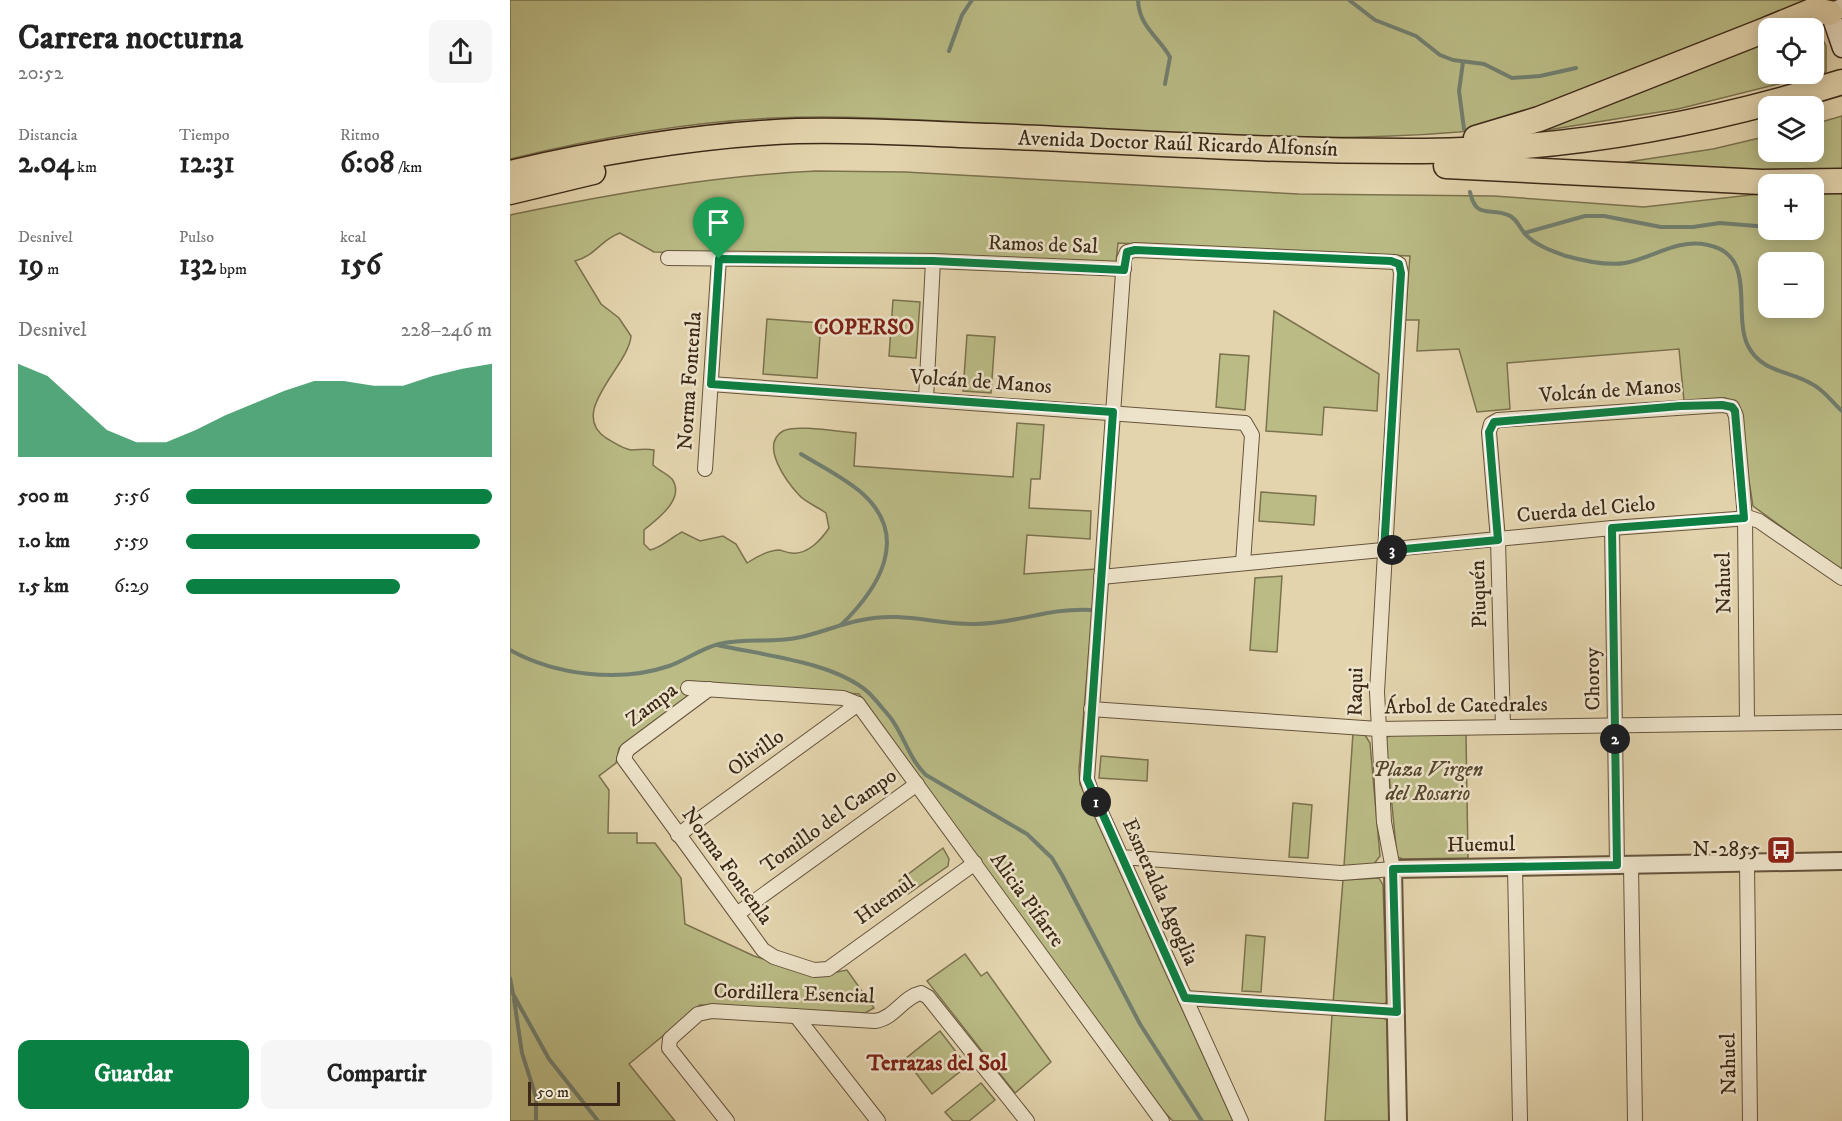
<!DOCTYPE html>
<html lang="es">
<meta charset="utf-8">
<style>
body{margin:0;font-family:"IM FELL DW Pica",serif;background:#f6f6f6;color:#222;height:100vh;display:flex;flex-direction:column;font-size:22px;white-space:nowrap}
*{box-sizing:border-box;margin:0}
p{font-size:20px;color:#767676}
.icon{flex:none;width:33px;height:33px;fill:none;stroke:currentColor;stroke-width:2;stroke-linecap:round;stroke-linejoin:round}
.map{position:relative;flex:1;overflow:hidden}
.panel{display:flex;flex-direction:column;background:#fff;width:510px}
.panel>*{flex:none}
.buttons{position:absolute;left:1248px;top:18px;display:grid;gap:12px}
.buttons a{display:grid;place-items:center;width:66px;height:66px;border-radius:12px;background:#fff;box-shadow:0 3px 15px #0003;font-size:30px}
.scale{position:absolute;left:18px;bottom:15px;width:92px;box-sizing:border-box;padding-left:6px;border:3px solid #3c2917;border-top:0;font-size:16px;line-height:21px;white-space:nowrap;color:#3c2917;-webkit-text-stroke:4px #ede3ca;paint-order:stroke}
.pin{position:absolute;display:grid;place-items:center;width:51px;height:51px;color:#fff;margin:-62px -26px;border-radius:50% 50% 50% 0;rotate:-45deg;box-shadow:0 0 6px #0007}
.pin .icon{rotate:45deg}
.km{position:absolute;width:30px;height:30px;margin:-15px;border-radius:50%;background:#222;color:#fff;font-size:16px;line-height:30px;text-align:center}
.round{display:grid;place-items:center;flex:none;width:63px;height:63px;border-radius:12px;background:#f6f6f6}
.headline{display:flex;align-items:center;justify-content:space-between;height:102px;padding:0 18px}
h1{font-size:33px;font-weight:700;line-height:45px}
.figures{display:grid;grid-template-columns:repeat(3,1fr);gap:9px;height:102px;padding:6px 18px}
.figures div{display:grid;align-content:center}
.figures b{font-size:30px;font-weight:700}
.figures small{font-size:16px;font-weight:400}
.figures p{font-size:16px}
.chart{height:168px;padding:12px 18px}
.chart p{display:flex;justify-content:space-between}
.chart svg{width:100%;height:108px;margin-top:6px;fill:#0b8043;opacity:.7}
.primary-button{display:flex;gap:12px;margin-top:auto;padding:12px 18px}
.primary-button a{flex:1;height:69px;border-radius:12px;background:#0b8043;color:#fff;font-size:24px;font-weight:700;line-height:69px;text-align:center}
.primary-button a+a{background:#f6f6f6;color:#222}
ul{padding:0 18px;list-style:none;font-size:20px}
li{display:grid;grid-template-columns:96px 72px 1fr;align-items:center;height:45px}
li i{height:15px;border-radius:8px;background:#0b8043}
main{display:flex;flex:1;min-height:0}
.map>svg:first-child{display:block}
</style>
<main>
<section class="panel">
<div class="headline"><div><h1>Carrera nocturna</h1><p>20:52</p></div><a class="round"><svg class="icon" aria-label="share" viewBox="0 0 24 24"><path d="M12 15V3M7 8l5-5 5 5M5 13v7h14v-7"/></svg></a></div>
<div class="figures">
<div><p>Distancia</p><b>2.04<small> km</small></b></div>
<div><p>Tiempo</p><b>12:31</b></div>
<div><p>Ritmo</p><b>6:08<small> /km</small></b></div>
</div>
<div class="figures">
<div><p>Desnivel</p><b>19<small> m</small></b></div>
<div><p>Pulso</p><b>132<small> bpm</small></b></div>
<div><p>kcal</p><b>156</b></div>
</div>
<div class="chart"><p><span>Desnivel</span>228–246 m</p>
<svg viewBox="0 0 160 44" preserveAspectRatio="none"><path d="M0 44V6L10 11L20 22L30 33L40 38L50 38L60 33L70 27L80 22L90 17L100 13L110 13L120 15L130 15L140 11L150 8L160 6V44z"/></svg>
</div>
<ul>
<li><b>500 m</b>5:56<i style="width:100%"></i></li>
<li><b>1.0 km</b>5:59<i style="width:96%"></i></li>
<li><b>1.5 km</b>6:29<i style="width:70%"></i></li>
</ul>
<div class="primary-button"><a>Guardar</a><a>Compartir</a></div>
</section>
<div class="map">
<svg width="1332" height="1121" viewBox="0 0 1332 1121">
<rect width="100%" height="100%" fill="#e3d4ad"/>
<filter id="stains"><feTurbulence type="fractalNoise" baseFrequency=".00333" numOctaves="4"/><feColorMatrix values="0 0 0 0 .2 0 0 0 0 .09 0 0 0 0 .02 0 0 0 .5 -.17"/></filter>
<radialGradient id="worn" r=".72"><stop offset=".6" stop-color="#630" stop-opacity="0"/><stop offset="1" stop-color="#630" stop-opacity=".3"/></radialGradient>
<g fill="#babb85" stroke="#7b724e" stroke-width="1.5" fill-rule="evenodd">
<path d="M 0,0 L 1326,0 L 964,130 L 949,132 C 795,145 639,132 485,124 C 412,120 338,115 265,118 C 175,122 87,138 0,159 Z"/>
<polygon points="1304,22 1316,46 1316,72 1168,109 987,138 1258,39 1258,74 1304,74 1304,28 1286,28"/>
<polygon points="1332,116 1332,177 1091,166 1203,149 1258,136 1258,152 1304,152 1304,124"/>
<path d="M 306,171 L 395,172 L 788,194 L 984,196 L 1134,207 L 1258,193 L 1258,230 L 1304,230 L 1304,188 L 1332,186 L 1332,571 L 1243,506 L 1227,404 L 1215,398 L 1174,401 L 1169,349 L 997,363 L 1000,409 L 967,412 L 949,349 L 907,351 L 909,320 L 895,320 L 900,256 L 608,243 L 606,263 L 424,254 L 144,252 L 110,233 C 90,240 88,254 65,261 L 91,304 L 109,318 L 121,336 C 119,366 57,412 96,438 C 103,442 113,449 121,450 C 130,450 135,448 144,450 L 143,465 C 148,470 158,474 162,479 C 176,499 146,520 134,530 L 134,544 L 140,550 C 153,547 160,538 172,532 L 190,541 L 213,536 L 226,544 L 237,563 C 246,557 257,551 268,550 C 272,550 277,553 282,553 C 297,555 311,540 319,528 L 316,513 C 308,507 295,502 289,495 C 277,482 249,445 273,431 C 285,424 331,432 346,433 L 344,466 L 503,477 L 507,423 L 534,425 L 530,479 L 521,479 L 519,508 L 581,511 L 580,539 L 517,535 L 514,574 L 586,569 L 569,769 L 570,784 L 723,1121 L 663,1121 L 652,1110 L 349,694 L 177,681 L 176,694 L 181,695 L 109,748 L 106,763 L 89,776 L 99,790 L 98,833 L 127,833 L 127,843 L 145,843 L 171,878 L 175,924 L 244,956 L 306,976 L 337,970 L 364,1008 L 355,1013 L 190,1005 L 119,1064 L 165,1121 L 0,1121 L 0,215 C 101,194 202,176 306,171 ZM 1258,262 L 1304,262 L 1304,308 L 1258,308 Z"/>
<polygon points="383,300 410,302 406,358 379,356"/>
<polygon points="764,311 869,374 867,411 814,407 812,435 756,431"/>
<polygon points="257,319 311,323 307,378 253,374"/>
<polygon points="457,335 485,337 481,393 453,391"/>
<polygon points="710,354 739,356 735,410 706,407"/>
<polygon points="751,492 806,496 804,525 749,521"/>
<polygon points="772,576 767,652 740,650 745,578"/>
<polygon points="843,733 855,735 860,743 870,856 864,864 834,866"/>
<polygon points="885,734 956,734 958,858 893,859 887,857 876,743 877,737"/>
<polygon points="591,756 638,760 637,781 589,778"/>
<polygon points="783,803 802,805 798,858 779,857"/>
<polygon points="433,848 439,859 438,866 398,894 389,881"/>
<polygon points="869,878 873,885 877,1001 874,1005 823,1003 833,880"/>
<polygon points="736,935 755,937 751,992 732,991"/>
<polygon points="455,954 471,976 477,972 541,1062 505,1093 417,981"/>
<polygon points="822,1015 871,1017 877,1020 879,1121 815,1121"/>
<polygon points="430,1031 457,1066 422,1094 395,1059"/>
<polygon points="471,1083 485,1100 459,1121 443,1121 435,1112"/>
</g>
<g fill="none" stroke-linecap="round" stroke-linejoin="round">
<g stroke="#717f70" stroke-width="4">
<path d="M 628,0 C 629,27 649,37 660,57 L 655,84"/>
<polyline points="839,0 865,20 906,36 930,55 943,60 974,64 1002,78 1030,76 1066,68"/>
<polyline points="439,51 452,15 462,0"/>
<polyline points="953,62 949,91 954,129"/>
<path d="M 960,192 C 966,220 980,207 998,215 C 1007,218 1010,229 1016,235 C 1027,246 1042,251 1056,256 C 1074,261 1096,266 1115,263 C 1143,258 1167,238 1198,245 C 1248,255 1222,313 1238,346 C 1252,373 1279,370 1302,384 C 1314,390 1322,402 1332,411"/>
<polyline points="1304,217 1309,214"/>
<polyline points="1014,233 1075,216 1094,216 1151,227 1183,227 1210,223 1258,227"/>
<path d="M 291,454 C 312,467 335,478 353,494 C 401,538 368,589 331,625"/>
<path d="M 207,645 C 252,655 325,662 359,693 C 366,700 373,709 380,717 C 394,735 399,759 416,775 L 517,834 L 542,858 L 552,875 L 630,1024 L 692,1121"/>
<path d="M 0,650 C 45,675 109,683 159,666 C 176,660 192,648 209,644 C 235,638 261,643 286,638 C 309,634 329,624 352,620 C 392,611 427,625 465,624 C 506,624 539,607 582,610"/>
<polyline points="0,978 3,994 39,1059 88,1121"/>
<polyline points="4,999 12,1053 26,1097 26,1121"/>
</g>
<g stroke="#66543c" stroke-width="16">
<g id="minor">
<polyline points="158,258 423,261 614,269"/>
<polyline points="201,384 735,423 742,435 733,563"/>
<polyline points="416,399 423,261"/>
<polyline points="195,469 209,259"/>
<polyline points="1102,528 1107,865"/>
<polyline points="591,577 1102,528 1240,518 1249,521 1332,578"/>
<polyline points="178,688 333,698 348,704 652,1121"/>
<polyline points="199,689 117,750 114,759 253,950 264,957 304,970 318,969 465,863"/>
<polyline points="581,709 868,729 1332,722"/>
<polyline points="993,727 988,540 979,432 981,424 988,420 1212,405 1222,407 1226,416 1235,518 1237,723"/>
<polyline points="168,835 348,704"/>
<polyline points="611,857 831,873 883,869 874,822 867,692 891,273 889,264 885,262 625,250 617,252 614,259 577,779 580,788 731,1121"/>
<polyline points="1237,863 1240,1121"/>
<polyline points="1121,865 1125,1121"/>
<polyline points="1005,867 1010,1121"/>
<polyline points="227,914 407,784"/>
<polyline points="675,998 887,1012"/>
<polyline points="286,1016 368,1121"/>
<path d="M 217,1121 L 159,1048 L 160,1039 L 188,1014 L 202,1011 L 365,1021 C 385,1018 393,997 411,993 L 418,997 L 517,1121"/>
</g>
</g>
<g stroke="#66543c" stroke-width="20">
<polyline id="tertiary" points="888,1121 883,869 1332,861"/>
</g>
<g stroke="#3c2917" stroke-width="21">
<polyline id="secondary" points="1332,8 1320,13 1332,48"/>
</g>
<g stroke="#3c2917" stroke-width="27">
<g id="motorway">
<polyline points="1260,28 1304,10 1320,13"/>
<polyline points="966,138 1029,119 1258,29"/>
<polyline points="936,166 1252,182 1332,181"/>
<path d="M 0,173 C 94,151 189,135 287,131 C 352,129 417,134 482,136 C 626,142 770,152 914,151 C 1055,150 1198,124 1332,82"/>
<polyline points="0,192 83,172"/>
</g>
</g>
<use href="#minor" stroke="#ede3ca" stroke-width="14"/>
<use href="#tertiary" stroke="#ede3ca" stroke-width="16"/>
<use href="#secondary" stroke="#ede3ca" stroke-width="18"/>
<use href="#motorway" stroke="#e3d4ad" stroke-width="24"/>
</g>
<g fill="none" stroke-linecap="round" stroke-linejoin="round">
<g stroke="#fff" stroke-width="12">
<polygon id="route" points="625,250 881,261 889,264 891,273 874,551 988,540 979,432 984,422 1170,406 1212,405 1222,407 1225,411 1234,518 1102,528 1107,865 883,869 887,1012 675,998 577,779 603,412 201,384 209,259 423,261 614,270 617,252"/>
</g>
<use href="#route" stroke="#0b8043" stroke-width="8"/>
</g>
<defs>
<g id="bus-square" transform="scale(1.5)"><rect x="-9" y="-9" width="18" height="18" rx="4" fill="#8f2418" stroke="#ede3ca"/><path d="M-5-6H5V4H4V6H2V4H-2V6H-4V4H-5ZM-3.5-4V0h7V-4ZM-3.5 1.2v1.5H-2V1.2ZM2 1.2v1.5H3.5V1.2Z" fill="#fff"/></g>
</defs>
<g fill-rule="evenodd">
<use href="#bus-square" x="1271" y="850"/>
</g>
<g text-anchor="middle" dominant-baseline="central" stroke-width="5" stroke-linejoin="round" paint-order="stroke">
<g font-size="21" fill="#3c2917" stroke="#ede3ca">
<text transform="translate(668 144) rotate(2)">Avenida Doctor Raúl Ricardo Alfonsín</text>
<text transform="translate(533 245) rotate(2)">Ramos de Sal</text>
<text transform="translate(180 381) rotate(-86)">Norma Fontenla</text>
<text transform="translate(471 382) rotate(4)">Volcán de Manos</text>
<text transform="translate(1100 391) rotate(-4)">Volcán de Manos</text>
<text transform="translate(1076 510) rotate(-5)">Cuerda del Cielo</text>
<text transform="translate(1214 583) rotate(-91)">Nahuel</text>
<text transform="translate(969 594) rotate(-92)">Piuquén</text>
<text transform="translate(1083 679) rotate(-91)">Choroy</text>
<text transform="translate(846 692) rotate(-89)">Raqui</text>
<text transform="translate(142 705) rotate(-37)">Zampa</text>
<text transform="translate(956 706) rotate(-1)">Árbol de Catedrales</text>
<text transform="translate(246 753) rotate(-36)">Olivillo</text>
<text transform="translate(319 821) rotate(-36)">Tomillo del Campo</text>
<text transform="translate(971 845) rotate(-1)">Huemul</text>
<text transform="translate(217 866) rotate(54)">Norma Fontenla</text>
<text transform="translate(650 892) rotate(66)">Esmeralda Agoglia</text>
<text transform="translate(375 900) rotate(-36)">Huemul</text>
<text transform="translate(517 900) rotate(54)">Alicia Pifarre</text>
<text transform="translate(284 994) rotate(2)">Cordillera Esencial</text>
<text transform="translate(1219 1064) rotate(-91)">Nahuel</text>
</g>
<g font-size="21" font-style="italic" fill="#55462d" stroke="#ede3ca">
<text x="918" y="770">Plaza Virgen<tspan x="918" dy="24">del Rosario</tspan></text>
</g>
<g font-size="21" fill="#3c2917" stroke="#ede3ca" text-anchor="end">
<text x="1250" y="850">N-2855</text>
</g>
<g font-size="22" font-weight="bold" fill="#7a1f14" stroke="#ede3ca">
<text x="354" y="327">COPERSO</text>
<text x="427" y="1063">Terrazas del Sol</text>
</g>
</g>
<rect width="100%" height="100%" filter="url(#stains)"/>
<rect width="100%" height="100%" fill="url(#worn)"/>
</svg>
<div class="buttons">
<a><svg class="icon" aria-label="locate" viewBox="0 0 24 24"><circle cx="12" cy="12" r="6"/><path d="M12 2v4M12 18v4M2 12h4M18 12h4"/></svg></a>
<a><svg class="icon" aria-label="layers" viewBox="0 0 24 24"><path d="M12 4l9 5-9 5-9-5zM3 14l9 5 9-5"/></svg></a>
<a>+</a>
<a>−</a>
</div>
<div class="scale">50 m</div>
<div class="pin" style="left:209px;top:259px;background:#1e9e55"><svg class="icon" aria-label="arrive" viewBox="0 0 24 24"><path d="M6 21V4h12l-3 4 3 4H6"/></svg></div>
<b class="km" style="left:586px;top:802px">1</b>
<b class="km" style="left:1105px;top:739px">2</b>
<b class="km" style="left:882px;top:550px">3</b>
</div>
</main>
